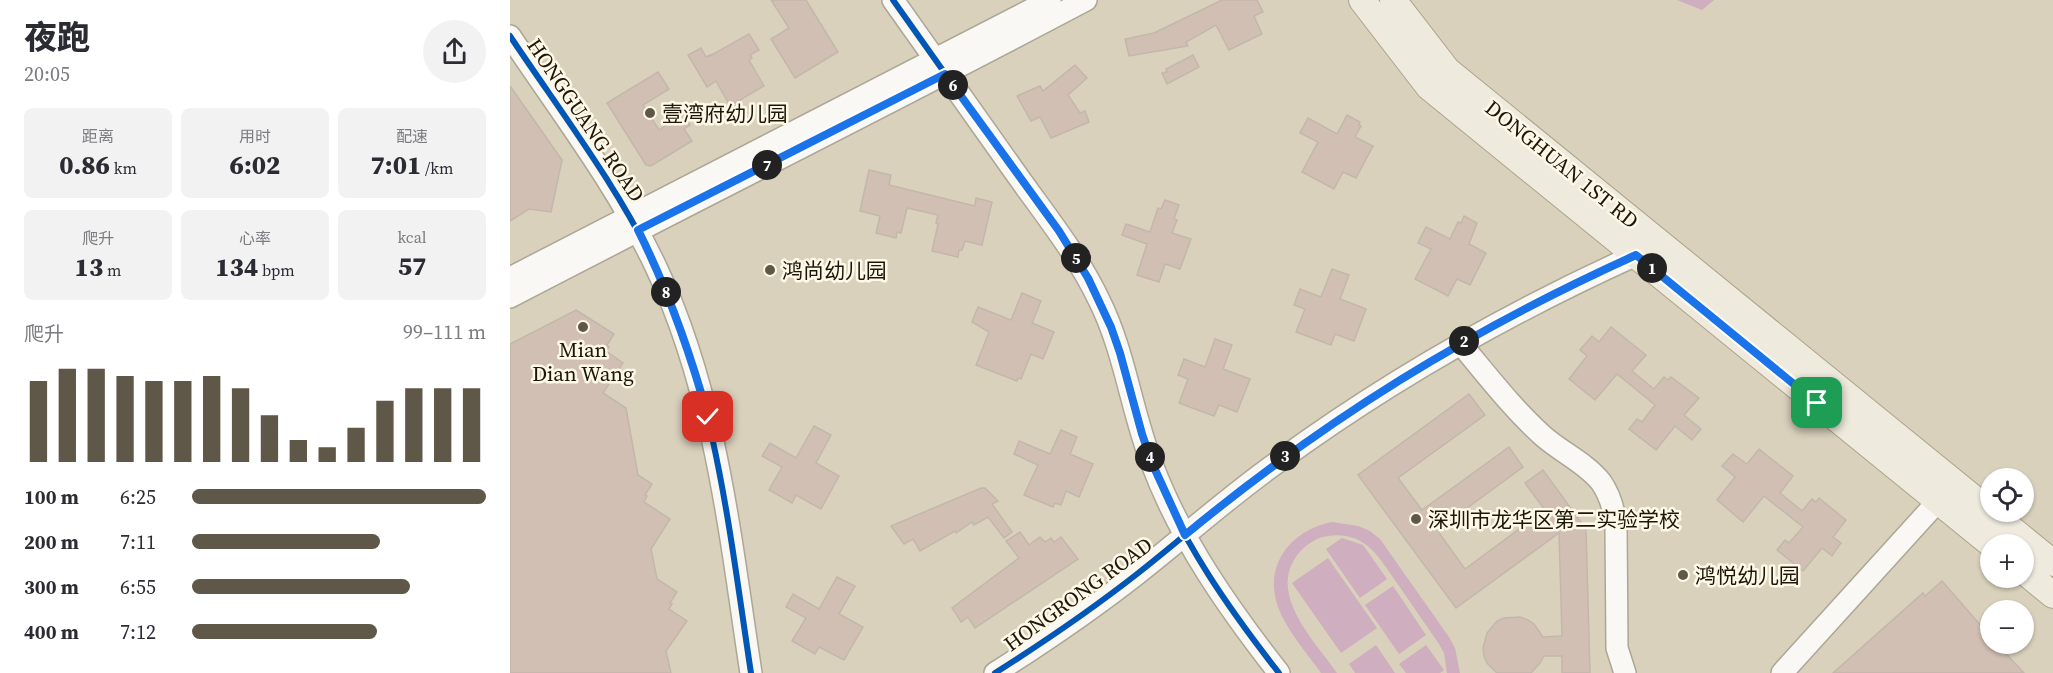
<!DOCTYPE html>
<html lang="zh">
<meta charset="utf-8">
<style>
body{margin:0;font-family:"Source Serif 4","Noto Sans SC",serif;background:#f2f2f3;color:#2b2b33;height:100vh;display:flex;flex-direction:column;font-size:22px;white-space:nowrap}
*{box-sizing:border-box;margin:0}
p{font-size:20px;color:#7c7c81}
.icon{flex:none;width:33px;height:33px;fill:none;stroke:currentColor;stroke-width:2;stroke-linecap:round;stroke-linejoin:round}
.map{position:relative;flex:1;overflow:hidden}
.details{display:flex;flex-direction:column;background:#fff;width:510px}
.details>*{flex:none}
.buttons{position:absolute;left:1470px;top:468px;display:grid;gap:12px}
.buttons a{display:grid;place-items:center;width:54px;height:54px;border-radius:50%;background:#fff;box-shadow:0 2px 4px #0004;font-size:30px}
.pin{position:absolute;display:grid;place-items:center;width:51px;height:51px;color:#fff;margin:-26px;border-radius:12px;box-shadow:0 3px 9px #0006}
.km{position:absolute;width:30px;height:30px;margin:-15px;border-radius:50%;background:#222;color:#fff;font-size:16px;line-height:30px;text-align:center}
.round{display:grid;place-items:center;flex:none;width:63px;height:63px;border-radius:32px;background:#f2f2f3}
.headline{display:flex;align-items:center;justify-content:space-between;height:102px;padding:0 24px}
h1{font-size:33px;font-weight:800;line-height:45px}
.stats{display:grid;grid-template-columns:repeat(3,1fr);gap:9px;height:102px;padding:6px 24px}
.stats div{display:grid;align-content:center;border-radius:9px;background:#f2f2f3;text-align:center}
.stats b{font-size:26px;font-weight:800}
.stats small{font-size:16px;font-weight:400}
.stats p{font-size:16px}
.chart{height:168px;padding:12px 24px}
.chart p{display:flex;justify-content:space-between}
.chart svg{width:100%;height:108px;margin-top:6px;stroke:#5f5848;stroke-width:6}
ul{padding:0 24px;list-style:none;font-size:20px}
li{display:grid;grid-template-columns:96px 72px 1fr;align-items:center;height:45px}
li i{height:15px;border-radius:8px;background:#5f5848}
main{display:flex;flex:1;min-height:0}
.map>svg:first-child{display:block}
</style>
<main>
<section class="details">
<div class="headline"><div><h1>夜跑</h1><p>20:05</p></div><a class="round"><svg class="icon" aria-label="share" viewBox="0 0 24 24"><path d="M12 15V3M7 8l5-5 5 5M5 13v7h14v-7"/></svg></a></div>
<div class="stats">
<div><p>距离</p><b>0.86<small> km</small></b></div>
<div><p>用时</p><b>6:02</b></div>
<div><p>配速</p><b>7:01<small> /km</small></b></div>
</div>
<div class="stats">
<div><p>爬升</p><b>13<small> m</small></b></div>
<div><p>心率</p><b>134<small> bpm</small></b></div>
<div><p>kcal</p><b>57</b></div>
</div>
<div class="chart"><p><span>爬升</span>99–111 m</p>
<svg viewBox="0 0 160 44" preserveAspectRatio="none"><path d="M5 44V11M15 44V6M25 44V6M35 44V9M45 44V11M55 44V11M65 44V9M75 44V14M85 44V25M95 44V35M105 44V38M115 44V30M125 44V19M135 44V14M145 44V14M155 44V14"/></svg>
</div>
<ul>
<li><b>100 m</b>6:25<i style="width:100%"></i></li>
<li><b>200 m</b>7:11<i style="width:64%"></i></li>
<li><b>300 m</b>6:55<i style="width:74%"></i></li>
<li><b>400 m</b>7:12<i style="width:63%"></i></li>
</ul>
</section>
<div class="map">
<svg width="1543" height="673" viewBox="0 0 1543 673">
<rect width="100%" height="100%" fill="#d9d1bc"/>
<g fill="#cfaebf">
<polygon points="1167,0 1204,0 1192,10"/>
<path d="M 822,522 L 848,526 L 860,531 L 870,539 L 939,637 L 945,648 L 950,673 L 937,673 L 934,653 L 929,644 C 915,624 901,603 887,583 C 877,570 869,554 855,544 C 841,534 823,533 807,539 C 797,544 789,551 784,560 C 761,598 806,643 827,673 L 811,673 C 797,653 777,631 768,607 C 753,565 781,530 822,522 Z"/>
<polygon points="832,538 853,545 877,579 850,598 816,549"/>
<polygon points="818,558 867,628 831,653 782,583"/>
<polygon points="883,586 916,635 889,654 855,605"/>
<polygon points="866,645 885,673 845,673 839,664"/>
<polygon points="916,645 934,670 930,673 896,673 889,664"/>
</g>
<g fill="#d1bfb3" stroke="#c3b7ac" stroke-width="1.5">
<polygon points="261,0 296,0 328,52 285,78 261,39 279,28"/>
<polygon points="712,0 747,0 753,12 744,16 752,34 719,50 706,25 676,42 678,46 619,56 615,39 644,33"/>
<polygon points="239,34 249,50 240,55 242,58 239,60 254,86 220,106 206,81 197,87 178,55 191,48 196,57 200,55 200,56"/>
<polygon points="683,55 689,67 657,84 652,73 657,72 656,69"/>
<polygon points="565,65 577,78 558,95 570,113 575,111 579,122 541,138 530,117 521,121 507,96 530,86 533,91"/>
<polygon points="148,72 159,89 133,105 149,130 173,114 180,125 174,129 182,141 141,166 136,165 97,103"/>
<polygon points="0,86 52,160 41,212 19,209 0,221"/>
<polygon points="837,115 850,122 849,125 851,126 845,137 863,146 846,178 833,172 824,189 792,172 808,142 790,133 798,118 827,134"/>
<polygon points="359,170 381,175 379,185 465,206 466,198 482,202 472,245 455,241 452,250 449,250 448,257 422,251 428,224 426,223 428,215 397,208 391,233 387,232 386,238 366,233 370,216 350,211"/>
<polygon points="655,200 669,205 664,219 667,220 662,233 681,239 670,269 655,264 649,282 627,275 637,244 612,235 616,224 640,232 648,208 651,209"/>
<polygon points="954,216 967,223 959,244 976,253 960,285 947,279 938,296 905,279 921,249 908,243 916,227 940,239 948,222 951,223"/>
<polygon points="822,269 839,275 830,299 856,309 844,341 825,334 821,345 786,332 795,309 784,305 790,289 811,297"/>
<polygon points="512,293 531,301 522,323 544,332 533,359 521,354 511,379 508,378 507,381 466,365 479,332 462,322 468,307 501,320"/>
<polygon points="66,310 104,334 97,345 99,347 96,351 113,363 93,393 116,408 128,475 142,484 135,495 137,496 134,502 160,519 141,549 147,579 167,592 160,603 162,604 159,609 177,621 156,651 161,673 0,673 0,344"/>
<polygon points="1101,327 1136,355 1122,371 1144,389 1154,377 1158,380 1161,377 1189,398 1174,415 1191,429 1182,440 1165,426 1146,450 1119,429 1127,419 1132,422 1145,405 1107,374 1085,400 1059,379 1077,356 1070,350 1082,336 1089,342"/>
<polygon points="705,339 722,345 713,369 740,379 727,412 709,405 704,416 669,403 678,379 668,375 674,359 695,367"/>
<polygon points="959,394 975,415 888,478 912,510 999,447 1013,467 927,530 955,569 1035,510 1015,483 1033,470 1076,529 1080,673 1052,673 1052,656 1034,656 1030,663 1021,673 987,673 977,663 974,656 973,648 977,633 987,621 994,618 1010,617 1018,620 1024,624 1033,637 1052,636 1049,533 946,608 848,475"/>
<polygon points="304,426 321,435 306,463 329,476 311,509 286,495 282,503 259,490 272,467 252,456 260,443 286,458"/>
<polygon points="551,430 567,437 560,454 583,464 569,497 556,491 551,505 545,503 543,507 514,495 528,465 504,454 509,441 540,454"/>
<polygon points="1249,449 1283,476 1270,493 1292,511 1302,499 1306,502 1309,498 1336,520 1323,537 1331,543 1322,556 1312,548 1293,571 1267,550 1275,540 1279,543 1293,527 1254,496 1233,522 1207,500 1225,477 1212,466 1223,454 1237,464"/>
<polygon points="471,488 475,488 488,501 482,504 502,532 494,538 478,517 464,525 462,522 446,533 445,531 410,551 403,539 394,544 381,526"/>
<polygon points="510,532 519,545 530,537 535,542 541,538 544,542 551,537 568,559 465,628 458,617 451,622 442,608 509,558 496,541"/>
<polygon points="327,577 345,586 329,614 353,627 334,660 309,647 305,654 282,641 296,618 276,607 283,594 309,609"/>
<polygon points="1432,581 1480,636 1480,644 1487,644 1514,673 1323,673 1413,593 1415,596"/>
</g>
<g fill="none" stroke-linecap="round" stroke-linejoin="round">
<g stroke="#aca695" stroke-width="24">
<g id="minor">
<path d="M 383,0 C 424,58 465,116 507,175 C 536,216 567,254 589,300 C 615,352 621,410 642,464 C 671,541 719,609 769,673"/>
<path d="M 0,36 C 50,111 107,185 146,267 C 206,394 220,536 241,673"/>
<polyline points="0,278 540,0"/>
<path d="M 0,297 C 192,197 385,101 576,0"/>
<path d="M 950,343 C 977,375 1002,408 1033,436 C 1051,452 1076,463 1091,482 C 1100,495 1104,509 1106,525 L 1107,648 L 1115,673"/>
<path d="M 485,673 C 534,642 581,610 627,574 C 673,538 717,498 765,464 C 878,381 998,313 1126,255"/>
<polyline points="1272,673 1439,489"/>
</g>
</g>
<g stroke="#ada389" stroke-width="28">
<g id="major">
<polyline points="852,0 919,87 1481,544"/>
<polyline points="883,0 937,70 1543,563"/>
<polyline points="1514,571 1543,595"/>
</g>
</g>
<use href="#minor" stroke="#f9f8f5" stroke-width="21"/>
<use href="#major" stroke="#eeeadd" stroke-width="26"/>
<g stroke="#fef8e8" stroke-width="10">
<g id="cycleway">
<path d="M 383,0 C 424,58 465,116 507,175 C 536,216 567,254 589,300 C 615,352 621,410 642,464 C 671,541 719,609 769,673"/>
<path d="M 0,36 C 50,111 107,185 146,267 C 206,394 220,536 241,673"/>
<path d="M 485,673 C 534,642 581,610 627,574 C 673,538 717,498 765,464 C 878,381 998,313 1126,255"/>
</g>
</g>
<use href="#cycleway" stroke="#0057b8" stroke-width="6"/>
</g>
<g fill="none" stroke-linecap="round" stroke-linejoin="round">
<g stroke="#fff" stroke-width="12">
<path id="route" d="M 198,417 C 180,352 158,290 128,230 L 435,74 L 549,231 L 578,278 L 601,327 L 610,353 L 632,434 L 642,463 L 675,535 C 817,418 958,331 1126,255 L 1307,403"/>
</g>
<use href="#route" stroke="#1a73e8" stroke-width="8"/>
</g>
<g fill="#5f5848" stroke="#fef8e8" stroke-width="2">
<circle cx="140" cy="113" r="6"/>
<circle cx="260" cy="270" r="6"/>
<circle cx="73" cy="327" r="6"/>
<circle cx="906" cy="519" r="6"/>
<circle cx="1173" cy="575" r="6"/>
</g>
<g text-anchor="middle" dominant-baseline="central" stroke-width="5" stroke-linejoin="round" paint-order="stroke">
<g font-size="21" fill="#1d1709" stroke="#fef8e8" text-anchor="start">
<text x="152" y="113">壹湾府幼儿园</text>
<text x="272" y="270">鸿尚幼儿园</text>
<text x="73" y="349" text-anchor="middle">Mian<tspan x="73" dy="24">Dian Wang</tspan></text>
<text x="918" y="519">深圳市龙华区第二实验学校</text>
<text x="1185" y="575">鸿悦幼儿园</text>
</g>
<g font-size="21" fill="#1d1709" stroke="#fef8e8">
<text transform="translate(76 120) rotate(56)">HONGGUANG ROAD</text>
<text transform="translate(1052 164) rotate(39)">DONGHUAN 1ST RD</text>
<text transform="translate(568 594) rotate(-36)">HONGRONG ROAD</text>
</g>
</g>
</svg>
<div class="buttons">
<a><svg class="icon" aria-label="locate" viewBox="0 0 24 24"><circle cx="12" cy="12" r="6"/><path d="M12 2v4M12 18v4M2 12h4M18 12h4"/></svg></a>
<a>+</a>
<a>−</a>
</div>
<div class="pin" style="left:1307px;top:403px;background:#1e9e55"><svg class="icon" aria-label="arrive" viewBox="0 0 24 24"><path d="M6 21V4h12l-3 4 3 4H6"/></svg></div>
<div class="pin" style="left:198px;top:417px;background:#d93025"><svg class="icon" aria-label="check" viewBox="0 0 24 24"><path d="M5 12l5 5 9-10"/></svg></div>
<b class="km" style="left:1142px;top:268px">1</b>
<b class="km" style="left:954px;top:341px">2</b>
<b class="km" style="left:775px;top:456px">3</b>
<b class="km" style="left:640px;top:457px">4</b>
<b class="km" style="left:566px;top:258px">5</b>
<b class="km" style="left:443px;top:85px">6</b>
<b class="km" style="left:257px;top:165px">7</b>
<b class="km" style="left:156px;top:292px">8</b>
</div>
</main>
